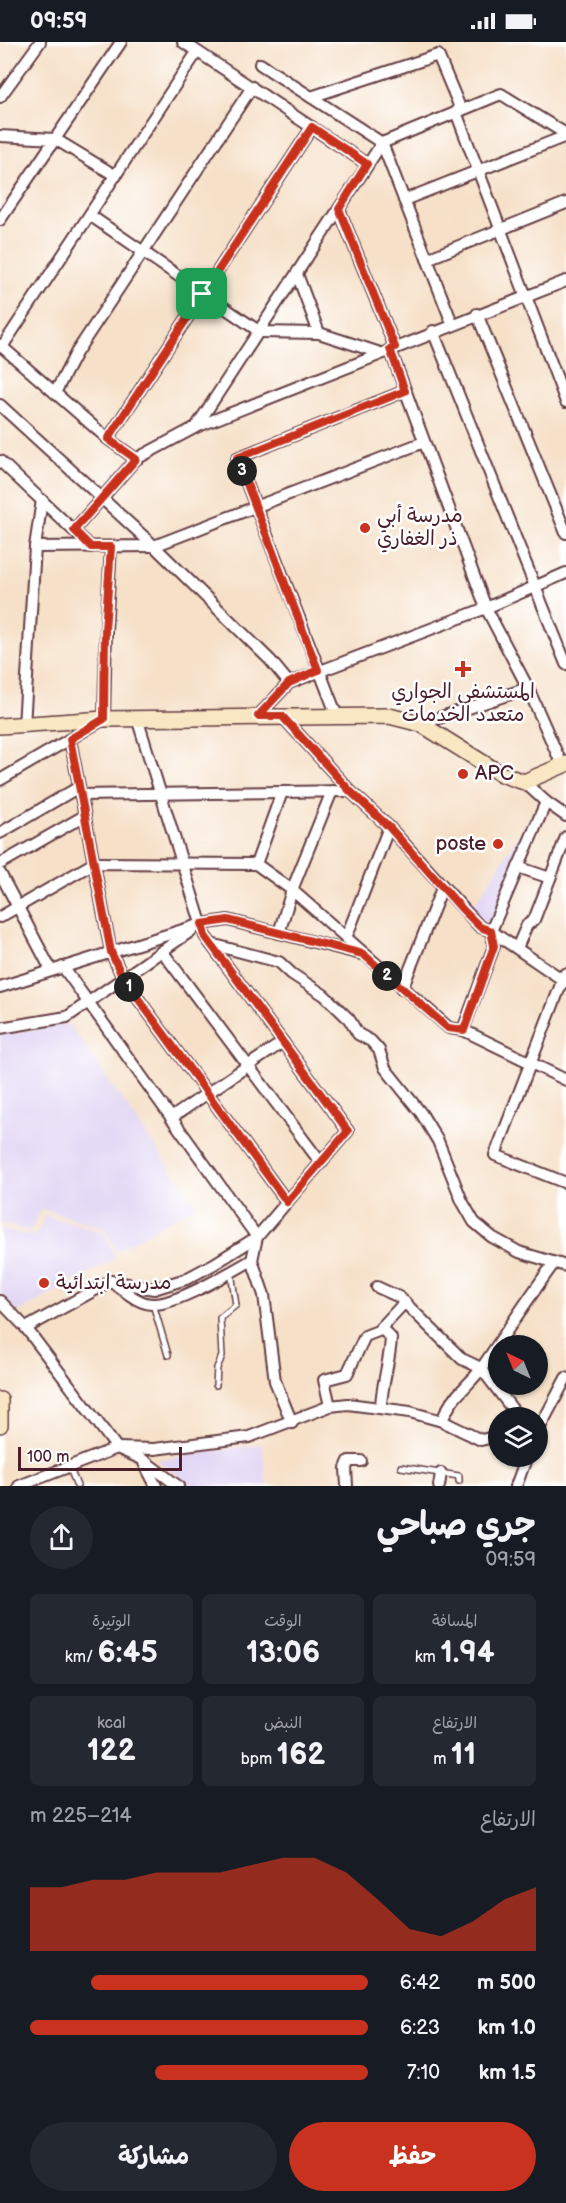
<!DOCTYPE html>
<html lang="ar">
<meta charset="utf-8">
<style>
body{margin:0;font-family:"Balsamiq Sans","Playpen Sans Arabic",sans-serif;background:#242831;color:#f1f3f6;direction:rtl;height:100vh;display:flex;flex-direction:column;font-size:22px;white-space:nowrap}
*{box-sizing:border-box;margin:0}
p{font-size:20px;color:#9ea1a6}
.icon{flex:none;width:33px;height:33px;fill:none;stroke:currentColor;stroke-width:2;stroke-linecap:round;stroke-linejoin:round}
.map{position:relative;height:1444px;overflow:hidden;direction:ltr}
.panel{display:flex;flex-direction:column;background:#171b24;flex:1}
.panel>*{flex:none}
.needle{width:39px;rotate:317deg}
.fabs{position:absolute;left:488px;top:1293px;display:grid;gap:12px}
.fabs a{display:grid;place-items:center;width:60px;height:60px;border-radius:50%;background:#171b24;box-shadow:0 2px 4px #0004;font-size:30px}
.scale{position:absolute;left:18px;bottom:15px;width:164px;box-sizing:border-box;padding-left:6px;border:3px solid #4a1f2b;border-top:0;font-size:16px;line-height:21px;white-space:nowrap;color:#4a1f2b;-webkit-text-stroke:4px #fff;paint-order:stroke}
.pin{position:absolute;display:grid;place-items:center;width:51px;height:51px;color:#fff;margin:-26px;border-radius:12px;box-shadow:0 3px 9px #0006}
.km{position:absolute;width:30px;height:30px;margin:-15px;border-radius:50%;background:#222;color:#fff;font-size:16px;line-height:30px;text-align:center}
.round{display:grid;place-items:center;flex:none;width:63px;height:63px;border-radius:32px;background:#242831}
.headline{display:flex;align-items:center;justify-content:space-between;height:102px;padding:0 30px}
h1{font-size:33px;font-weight:700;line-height:45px}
.metrics{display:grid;grid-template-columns:repeat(3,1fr);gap:9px;height:102px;padding:6px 30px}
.metrics div{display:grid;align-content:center;border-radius:9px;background:#242831;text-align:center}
.metrics b{font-size:30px;font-weight:700}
.metrics small{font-size:16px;font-weight:400}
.metrics p{font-size:16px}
.chart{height:168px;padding:12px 30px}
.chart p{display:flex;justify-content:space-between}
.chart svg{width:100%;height:108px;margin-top:6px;fill:#c8321e;opacity:.7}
.action{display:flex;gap:12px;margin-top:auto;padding:12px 30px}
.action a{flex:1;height:69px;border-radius:36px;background:#c8321e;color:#fff;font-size:24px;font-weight:700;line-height:69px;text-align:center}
.action a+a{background:#242831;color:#f1f3f6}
ul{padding:0 30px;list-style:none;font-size:20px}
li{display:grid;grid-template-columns:96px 72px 1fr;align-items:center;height:45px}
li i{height:15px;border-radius:8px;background:#c8321e}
.status{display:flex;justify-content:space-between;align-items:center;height:42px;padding:0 30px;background:#171b24;direction:ltr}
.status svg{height:16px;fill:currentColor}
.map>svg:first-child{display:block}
</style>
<div class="status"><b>09:59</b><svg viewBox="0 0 49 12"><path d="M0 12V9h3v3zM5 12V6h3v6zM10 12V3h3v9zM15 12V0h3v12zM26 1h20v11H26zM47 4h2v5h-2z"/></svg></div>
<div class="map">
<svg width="566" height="1444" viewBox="0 0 566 1444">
<rect width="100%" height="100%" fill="#fff"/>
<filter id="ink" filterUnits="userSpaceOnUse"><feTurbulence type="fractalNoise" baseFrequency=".0167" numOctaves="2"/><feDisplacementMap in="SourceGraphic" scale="12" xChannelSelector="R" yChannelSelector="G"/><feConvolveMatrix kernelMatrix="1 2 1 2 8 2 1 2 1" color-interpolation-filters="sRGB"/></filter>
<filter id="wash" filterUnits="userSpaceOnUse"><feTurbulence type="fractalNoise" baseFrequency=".008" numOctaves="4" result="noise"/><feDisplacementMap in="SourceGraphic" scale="24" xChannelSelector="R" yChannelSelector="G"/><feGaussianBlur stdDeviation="1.35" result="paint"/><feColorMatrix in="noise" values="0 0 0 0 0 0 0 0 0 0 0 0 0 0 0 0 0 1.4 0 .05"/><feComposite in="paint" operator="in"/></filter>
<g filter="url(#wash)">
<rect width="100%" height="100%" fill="#f6e0c8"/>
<g fill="#e1d4f4">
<polygon points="536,766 540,768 491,884 471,872 450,849 454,845 474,861 479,856"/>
<polygon points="69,982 196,1163 116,1209 104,1186 42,1167 30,1189 0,1182 0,992"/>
<polygon points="45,1173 103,1190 116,1216 17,1271 0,1251 0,1187 32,1194 37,1191"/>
<polygon points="262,1402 267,1444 193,1444 157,1418"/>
</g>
</g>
<g filter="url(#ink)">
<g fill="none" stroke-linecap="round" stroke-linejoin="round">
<g stroke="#643c43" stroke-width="8">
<g id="lane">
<polyline points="153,1262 168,1313"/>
<polyline points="216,1343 217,1326 222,1314 220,1276 236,1263 231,1230"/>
<polyline points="69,1424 77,1444"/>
<polyline points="401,1425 459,1434 459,1439"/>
</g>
</g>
<g stroke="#643c43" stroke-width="14">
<g id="street">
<polyline points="183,0 367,122"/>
<polyline points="260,22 382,101 452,281"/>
<polyline points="0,55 40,0"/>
<polyline points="311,55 438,13 461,68"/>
<polyline points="456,70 566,360"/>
<polyline points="0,94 55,97 116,134"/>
<polyline points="404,158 566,94"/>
<polyline points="339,167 395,305"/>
<polyline points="91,174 260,290 319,291 380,311"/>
<polyline points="0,178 121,0"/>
<polyline points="427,217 566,161"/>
<polyline points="297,232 319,291"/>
<polyline points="477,272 566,491"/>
<polyline points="433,289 566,622"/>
<polyline points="0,303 108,397 136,417"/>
<polyline points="2,305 197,10"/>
<polyline points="390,307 486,566 528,646 562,723"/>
<polyline points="55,351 76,311 252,45"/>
<polyline points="0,363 154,504 270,618 289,641"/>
<polyline points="196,385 382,101 501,52 566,92"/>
<polyline points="108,397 312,85"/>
<polyline points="0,419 91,505"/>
<polyline points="74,488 136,417 196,385 566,239"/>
<polyline points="35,505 154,504 424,400"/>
<polyline points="258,674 289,641 486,566 566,531"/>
<polyline points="282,674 350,749 389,785 480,885 491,889 566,940"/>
<polyline points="337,674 237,416 405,349"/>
<polyline points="421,682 528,646"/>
<polyline points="24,684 35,505 42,458"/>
<polyline points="70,697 111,910 123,936 287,1160"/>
<polyline points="0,738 104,677 106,588 111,505"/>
<polyline points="524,740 546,760 566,774"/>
<polyline points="80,753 350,749"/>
<polyline points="0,791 79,745"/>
<polyline points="0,822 84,774"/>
<polyline points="256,822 282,750"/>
<polyline points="518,825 550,836"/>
<polyline points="0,831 51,928"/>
<polyline points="0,875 94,821 256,822 292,848 449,986 463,988 566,1038"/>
<polyline points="279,891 292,848 332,749"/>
<polyline points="346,896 389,785"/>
<polyline points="211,902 279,920 292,932 324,953 349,977 358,992 371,999 379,1008 385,1026 421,1071 438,1099 462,1159 474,1180 492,1195 519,1210 566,1224"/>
<polyline points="517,906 527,883 534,878 566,795"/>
<polyline points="162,909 321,1121"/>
<polyline points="63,925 257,1195 252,1218 264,1253 275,1339 292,1381"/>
<polyline points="565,932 495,1113 566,1141"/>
<polyline points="0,945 202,882 228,878 361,912"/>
<polyline points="402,947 442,846"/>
<polyline points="0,986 67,975 191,889"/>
<polyline points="463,988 494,904 491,889 546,760"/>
<polyline points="171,1076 283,1000"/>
<path d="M 115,1242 C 126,1250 139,1262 153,1262 C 176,1263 231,1230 252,1218"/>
<polyline points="377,1245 399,1255 462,1317 481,1326 519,1376"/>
<polyline points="0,1259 26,1286 117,1406 142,1417 178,1444"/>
<polyline points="26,1286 111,1239 154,1247 186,1237 214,1222 257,1195 348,1089 205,894 137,676"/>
<polyline points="330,1364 324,1338 347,1332 365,1294 378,1289 405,1260"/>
<path d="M 381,1364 C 382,1341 390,1319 391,1296 L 381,1286"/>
<path d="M 442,1379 C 452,1352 468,1346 483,1324 C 507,1289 529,1255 554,1221"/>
<polyline points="537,1391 566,1336"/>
<polyline points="144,1421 156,1444"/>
<polyline points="19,1444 117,1406 154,1407 249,1395 330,1364 348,1362 410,1370 442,1379 481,1398 498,1394"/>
<polyline points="347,1444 346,1426 349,1419 361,1419"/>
<polyline points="439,1444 441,1431"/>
<polyline points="516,1444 527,1414"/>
</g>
</g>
<g stroke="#643c43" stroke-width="18">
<g id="secondary">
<polyline points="0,684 104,677 389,674 421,682 501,732 524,740 566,722"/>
<polyline points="0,1358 0,1383"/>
</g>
</g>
<use href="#lane" stroke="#fff" stroke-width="5"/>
<use href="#street" stroke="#fff" stroke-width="10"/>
<use href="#secondary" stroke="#f9e7c3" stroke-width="15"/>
</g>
</g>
<g fill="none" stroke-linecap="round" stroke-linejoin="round" filter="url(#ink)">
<g stroke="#fff" stroke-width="12">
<polygon id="route" points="312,85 367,122 339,167 395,305 390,307 405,349 237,416 318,628 289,641 258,674 282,674 350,749 389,785 463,868 480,885 491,889 494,904 464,988 448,986 363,912 228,878 202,882 205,894 348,1089 287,1160 123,936 111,910 70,697 104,677 105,588 111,505 91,505 74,488 136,417 108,397"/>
</g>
<use href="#route" stroke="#c8321e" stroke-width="8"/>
</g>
<g fill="#c8321e" stroke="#fff" stroke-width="2">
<circle cx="365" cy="486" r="6"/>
<path d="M460 618h6v6h6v6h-6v6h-6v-6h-6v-6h6z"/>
<circle cx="463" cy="732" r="6"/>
<circle cx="498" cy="802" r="6"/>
<circle cx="44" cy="1241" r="6"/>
</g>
<g text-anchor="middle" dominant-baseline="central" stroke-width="5" stroke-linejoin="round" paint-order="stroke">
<g font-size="20" fill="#4a1f2b" stroke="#fff" text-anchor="start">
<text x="377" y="474">مدرسة أبي<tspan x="377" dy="23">ذر الغفاري</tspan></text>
<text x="463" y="650" text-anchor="middle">المستشفى الجواري<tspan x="463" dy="23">متعدد الخدمات</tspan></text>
<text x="475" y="732">APC</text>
<text x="486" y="802" text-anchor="end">poste</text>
<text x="56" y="1241">مدرسة ابتدائية</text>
</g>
</g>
</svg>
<div class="fabs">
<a><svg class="needle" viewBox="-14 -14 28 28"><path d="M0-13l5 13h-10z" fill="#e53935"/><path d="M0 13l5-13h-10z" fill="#9ea1a6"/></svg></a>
<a><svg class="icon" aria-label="layers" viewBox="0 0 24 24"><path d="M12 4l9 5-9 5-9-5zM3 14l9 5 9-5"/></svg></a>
</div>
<div class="scale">100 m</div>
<div class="pin" style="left:202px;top:252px;background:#1e9e55"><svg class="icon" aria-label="arrive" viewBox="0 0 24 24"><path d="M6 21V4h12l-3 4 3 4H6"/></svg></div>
<b class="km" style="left:129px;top:945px">1</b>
<b class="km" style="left:387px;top:934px">2</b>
<b class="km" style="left:242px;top:429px">3</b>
</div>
<section class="panel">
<div class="headline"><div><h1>جري صباحي</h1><p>09:59</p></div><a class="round"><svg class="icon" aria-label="share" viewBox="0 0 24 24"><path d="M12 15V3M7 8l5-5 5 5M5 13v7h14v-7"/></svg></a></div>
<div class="metrics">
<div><p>المسافة</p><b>1.94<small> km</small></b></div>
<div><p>الوقت</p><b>13:06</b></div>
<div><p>الوتيرة</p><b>6:45<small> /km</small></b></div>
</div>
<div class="metrics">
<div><p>الارتفاع</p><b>11<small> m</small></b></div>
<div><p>النبض</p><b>162<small> bpm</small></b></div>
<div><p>kcal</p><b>122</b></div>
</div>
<div class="chart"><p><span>الارتفاع</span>214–225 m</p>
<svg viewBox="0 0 160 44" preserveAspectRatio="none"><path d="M0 44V18L10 18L20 15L30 15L40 12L50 12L60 12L70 9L80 6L90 6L100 12L110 23L120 35L130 38L140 32L150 23L160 18V44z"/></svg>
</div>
<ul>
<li><b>500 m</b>6:42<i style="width:82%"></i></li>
<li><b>1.0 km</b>6:23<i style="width:100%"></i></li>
<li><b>1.5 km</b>7:10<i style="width:63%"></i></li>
</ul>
<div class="action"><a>حفظ</a><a>مشاركة</a></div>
</section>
